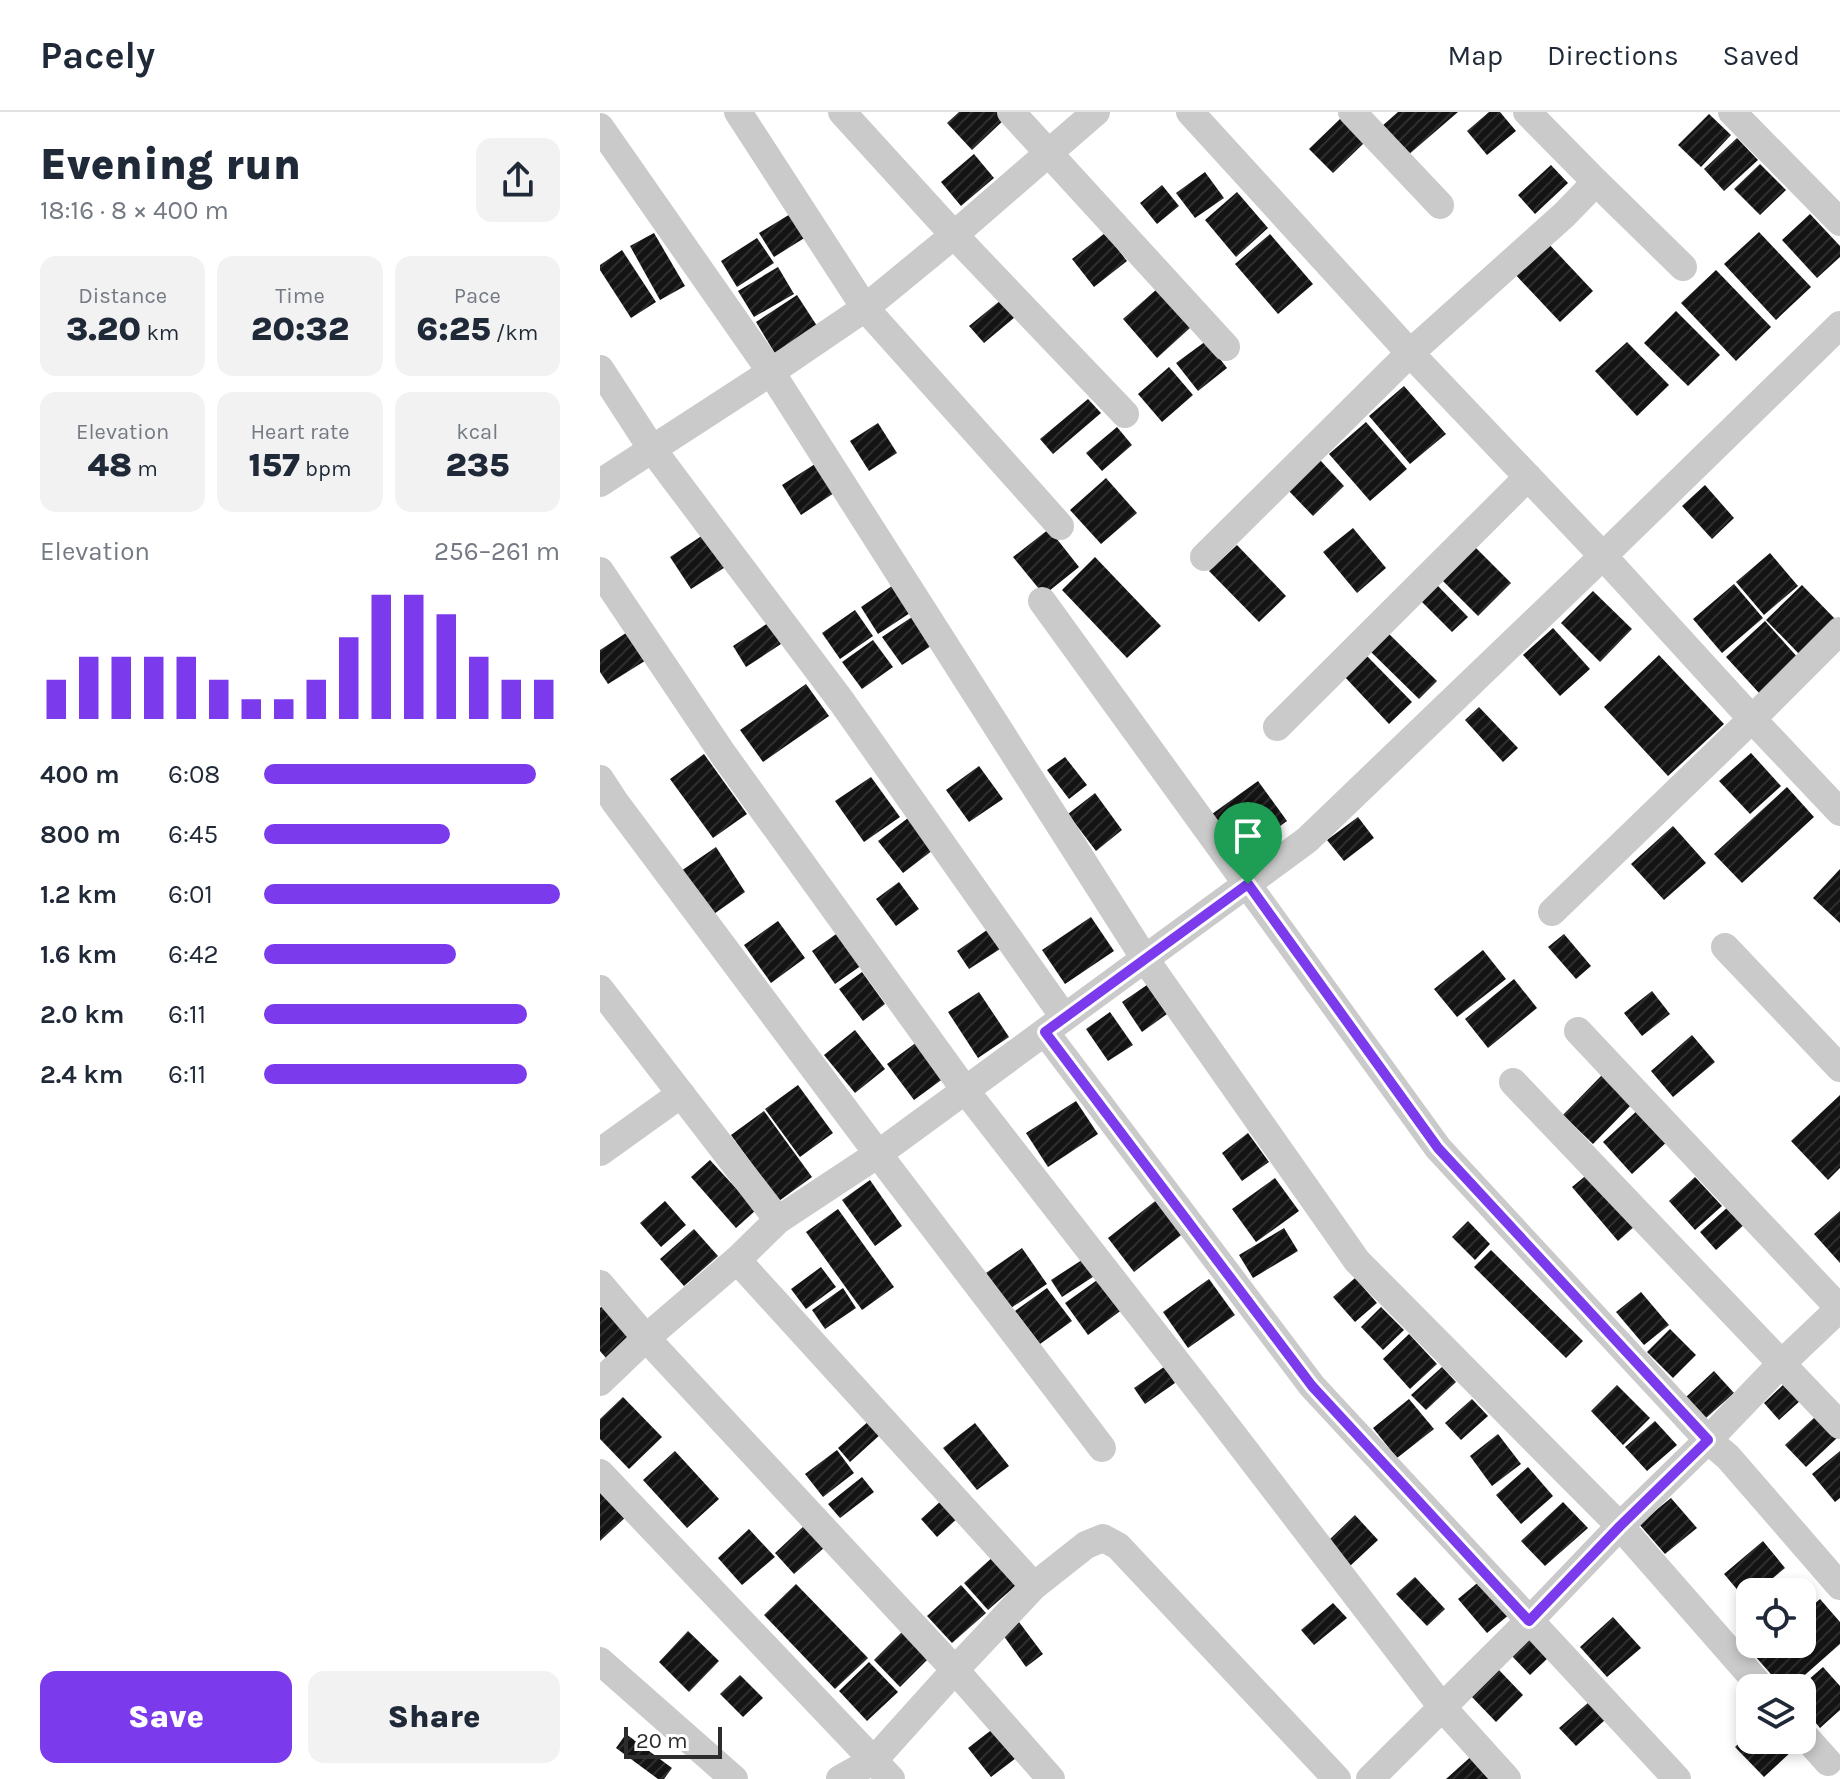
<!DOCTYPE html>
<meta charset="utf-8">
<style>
body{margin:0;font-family:Karla,sans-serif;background:#f2f2f3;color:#1f2937;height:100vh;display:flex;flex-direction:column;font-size:30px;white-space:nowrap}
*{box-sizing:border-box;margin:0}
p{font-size:26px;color:#747a83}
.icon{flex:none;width:44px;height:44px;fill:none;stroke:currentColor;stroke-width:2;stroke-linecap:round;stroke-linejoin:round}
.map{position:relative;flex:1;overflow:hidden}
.drawer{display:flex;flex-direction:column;background:#fff;width:600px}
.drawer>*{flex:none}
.tools{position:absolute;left:1136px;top:1466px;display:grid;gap:16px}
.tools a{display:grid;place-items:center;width:80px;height:80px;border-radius:16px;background:#fff;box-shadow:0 4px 12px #0003;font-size:40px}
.scale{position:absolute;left:24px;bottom:20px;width:98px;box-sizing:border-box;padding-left:8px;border:4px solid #2d2d2d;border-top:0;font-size:22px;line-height:28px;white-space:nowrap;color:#2d2d2d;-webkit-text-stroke:6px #fff;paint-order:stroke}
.pin{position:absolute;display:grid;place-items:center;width:68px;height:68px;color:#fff;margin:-82px -34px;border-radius:50% 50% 50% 0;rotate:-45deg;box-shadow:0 0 8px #0007}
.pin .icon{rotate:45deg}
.round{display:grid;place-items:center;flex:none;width:84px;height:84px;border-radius:16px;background:#f2f2f3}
.head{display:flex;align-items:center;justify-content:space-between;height:136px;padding:0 40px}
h1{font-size:44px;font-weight:800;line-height:60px}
.figures{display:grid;grid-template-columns:repeat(3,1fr);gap:12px;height:136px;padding:8px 40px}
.figures div{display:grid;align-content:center;border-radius:16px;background:#f2f2f3;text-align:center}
.figures b{font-size:34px;font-weight:800}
.figures small{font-size:22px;font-weight:400}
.figures p{font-size:22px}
.chart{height:224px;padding:16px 40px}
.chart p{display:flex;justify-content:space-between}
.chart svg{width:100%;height:144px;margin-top:8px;stroke:#7c3aed;stroke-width:6}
.button{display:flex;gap:16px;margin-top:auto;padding:16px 40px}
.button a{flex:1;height:92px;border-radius:16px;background:#7c3aed;color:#fff;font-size:32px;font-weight:800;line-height:92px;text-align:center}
.button a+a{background:#f2f2f3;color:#1f2937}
ul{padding:0 40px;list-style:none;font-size:26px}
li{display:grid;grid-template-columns:128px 96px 1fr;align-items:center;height:60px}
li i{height:20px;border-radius:10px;background:#7c3aed}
header{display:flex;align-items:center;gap:48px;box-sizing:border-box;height:112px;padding:0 40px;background:#fff;border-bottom:2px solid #e0e1e3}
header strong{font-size:38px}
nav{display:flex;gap:44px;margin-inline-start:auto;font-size:28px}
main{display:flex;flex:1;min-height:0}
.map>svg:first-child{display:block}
</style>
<header>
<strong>Pacely</strong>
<nav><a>Map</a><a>Directions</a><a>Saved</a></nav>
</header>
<main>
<section class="drawer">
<div class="head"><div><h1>Evening run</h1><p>18:16 · 8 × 400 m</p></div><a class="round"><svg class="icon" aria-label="share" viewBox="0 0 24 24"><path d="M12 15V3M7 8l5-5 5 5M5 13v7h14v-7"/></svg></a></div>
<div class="figures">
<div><p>Distance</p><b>3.20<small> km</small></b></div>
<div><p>Time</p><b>20:32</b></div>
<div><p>Pace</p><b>6:25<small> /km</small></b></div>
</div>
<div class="figures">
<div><p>Elevation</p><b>48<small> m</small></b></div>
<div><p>Heart rate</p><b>157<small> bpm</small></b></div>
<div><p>kcal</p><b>235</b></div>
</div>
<div class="chart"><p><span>Elevation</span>256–261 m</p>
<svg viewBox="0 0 160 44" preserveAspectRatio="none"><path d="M5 44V32M15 44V25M25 44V25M35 44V25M45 44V25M55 44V32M65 44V38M75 44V38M85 44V32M95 44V19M105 44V6M115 44V6M125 44V12M135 44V25M145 44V32M155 44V32"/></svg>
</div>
<ul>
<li><b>400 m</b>6:08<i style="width:92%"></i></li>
<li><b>800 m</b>6:45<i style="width:63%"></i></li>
<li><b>1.2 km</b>6:01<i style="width:100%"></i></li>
<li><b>1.6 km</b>6:42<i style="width:65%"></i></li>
<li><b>2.0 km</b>6:11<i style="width:89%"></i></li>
<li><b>2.4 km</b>6:11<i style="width:89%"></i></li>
</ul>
<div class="button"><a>Save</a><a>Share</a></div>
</section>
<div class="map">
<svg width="1240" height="1667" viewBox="0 0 1240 1667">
<defs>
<pattern id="building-hatch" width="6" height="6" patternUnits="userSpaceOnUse" patternTransform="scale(2)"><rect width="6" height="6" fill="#141414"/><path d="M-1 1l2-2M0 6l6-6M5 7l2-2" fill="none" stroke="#2e2e2e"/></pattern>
</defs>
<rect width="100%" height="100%" fill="#fff"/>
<g fill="url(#building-hatch)">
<polygon points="359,0 400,0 406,6 372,38 347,11"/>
<polygon points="798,0 858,0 807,44 781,15"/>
<polygon points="889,0 900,0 916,19 887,43 867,19"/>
<polygon points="1109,2 1131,23 1101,55 1078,33"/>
<polygon points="741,6 764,31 733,61 709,37"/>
<polygon points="1137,26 1158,48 1124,79 1104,57"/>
<polygon points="374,42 394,66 361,94 341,70"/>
<polygon points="1160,52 1186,78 1160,103 1134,77"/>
<polygon points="951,53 968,71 935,102 918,83"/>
<polygon points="605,60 624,86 595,106 576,81"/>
<polygon points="562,73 579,94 557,112 540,91"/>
<polygon points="637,80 668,116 636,145 605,108"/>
<polygon points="192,101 206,125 174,145 159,121"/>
<polygon points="1210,102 1240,134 1240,145 1217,166 1182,128"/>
<polygon points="1159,120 1211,175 1176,208 1124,152"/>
<polygon points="54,121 85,174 60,188 30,134"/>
<polygon points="505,121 527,149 494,175 472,147"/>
<polygon points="670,122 713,172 678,202 635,152"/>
<polygon points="157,126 174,151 137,175 121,149"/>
<polygon points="945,128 993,179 960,210 912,159"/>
<polygon points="22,138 56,190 31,206 0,158 0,153"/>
<polygon points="178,155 194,182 154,205 138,179"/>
<polygon points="1116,158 1171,215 1136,249 1081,191"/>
<polygon points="557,177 591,215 557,246 523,207"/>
<polygon points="197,183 219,217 176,243 156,210"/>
<polygon points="401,188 415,205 384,231 369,214"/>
<polygon points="1076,199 1120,243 1088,274 1044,231"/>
<polygon points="606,229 627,256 598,279 576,251"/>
<polygon points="1027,230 1069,273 1037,304 995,259"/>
<polygon points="569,255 593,283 562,310 538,282"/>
<polygon points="804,274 846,322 810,352 769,304"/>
<polygon points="488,287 501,301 453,342 440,327"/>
<polygon points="766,310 807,357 770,389 729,342"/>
<polygon points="278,311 297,341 269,359 250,329"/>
<polygon points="517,315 532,333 502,359 486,341"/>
<polygon points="720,348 744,374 713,404 688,378"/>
<polygon points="215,352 234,381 201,403 182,373"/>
<polygon points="506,366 537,401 501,432 470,398"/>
<polygon points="1105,373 1134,406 1112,427 1082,394"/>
<polygon points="753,416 786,456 757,481 723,440"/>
<polygon points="449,417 479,455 444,483 413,445"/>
<polygon points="106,421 127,454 91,477 70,445"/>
<polygon points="637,433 686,484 659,510 609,459"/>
<polygon points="875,435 911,471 878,504 842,468"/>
<polygon points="1170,441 1198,474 1164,503 1136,470"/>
<polygon points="495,445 561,514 527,546 462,478"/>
<polygon points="1134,472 1163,506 1122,541 1093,507"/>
<polygon points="837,473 868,505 852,520 821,489"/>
<polygon points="1202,473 1237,509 1201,544 1166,508"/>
<polygon points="292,474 310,501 278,522 261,495"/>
<polygon points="993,479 1032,517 1000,550 961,511"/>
<polygon points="255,498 273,524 240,547 222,521"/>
<polygon points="315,503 334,532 302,553 282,525"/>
<polygon points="1165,509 1199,547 1160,582 1126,545"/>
<polygon points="168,511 181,532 146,555 133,534"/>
<polygon points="953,516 990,557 960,584 923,543"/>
<polygon points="29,519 48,547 8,572 0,560 0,538"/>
<polygon points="786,519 837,569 819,587 768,537"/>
<polygon points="273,528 293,555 262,577 242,550"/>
<polygon points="765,542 812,590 789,612 743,563"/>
<polygon points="1059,543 1124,612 1068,664 1004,595"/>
<polygon points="206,572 229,604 163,650 140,618"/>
<polygon points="879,595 918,636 903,650 865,608"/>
<polygon points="1151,641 1181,674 1150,702 1119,669"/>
<polygon points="104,642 147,702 113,726 70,667"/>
<polygon points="465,645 487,673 469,687 447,658"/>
<polygon points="379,654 403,687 369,710 346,678"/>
<polygon points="271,665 300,705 264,730 235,689"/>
<polygon points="658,669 687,709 641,742 612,702"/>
<polygon points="1187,675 1214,705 1142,771 1114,742"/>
<polygon points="495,681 522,718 496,739 468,702"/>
<polygon points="758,705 774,726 744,749 727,728"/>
<polygon points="308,706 333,738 303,761 278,729"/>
<polygon points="1073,714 1106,751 1064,788 1031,752"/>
<polygon points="116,735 145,780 111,804 81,759"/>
<polygon points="1240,757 1240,811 1213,786"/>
<polygon points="299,770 319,797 296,814 276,787"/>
<polygon points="491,805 514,839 465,872 442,838"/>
<polygon points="178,809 205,846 171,871 144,833"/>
<polygon points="387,818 400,837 369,857 357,839"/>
<polygon points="239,820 262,853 235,872 212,839"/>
<polygon points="964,822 991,854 976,867 948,835"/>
<polygon points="883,838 906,867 857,905 834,877"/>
<polygon points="262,860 285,892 263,909 239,877"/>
<polygon points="914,867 937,896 888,936 865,907"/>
<polygon points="547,873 567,902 542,920 522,890"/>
<polygon points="1052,879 1070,902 1042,924 1024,901"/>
<polygon points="379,880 409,925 378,946 348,900"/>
<polygon points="510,900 533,933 508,949 486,917"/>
<polygon points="255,918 285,957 255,981 224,943"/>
<polygon points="1092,923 1115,950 1073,985 1051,959"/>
<polygon points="317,930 344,966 314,988 287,952"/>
<polygon points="1002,963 1033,991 993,1032 963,1003"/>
<polygon points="198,973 233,1021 200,1045 165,997"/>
<polygon points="1240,983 1240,1056 1228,1068 1191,1029"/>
<polygon points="476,989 498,1022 448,1055 426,1021"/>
<polygon points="1040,996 1069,1028 1032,1062 1003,1030"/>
<polygon points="164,999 212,1065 179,1089 131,1023"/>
<polygon points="648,1021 669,1050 642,1069 622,1041"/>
<polygon points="110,1048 156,1098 136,1116 91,1065"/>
<polygon points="989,1061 1035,1114 1018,1129 972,1075"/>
<polygon points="1095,1065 1122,1094 1095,1118 1069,1089"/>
<polygon points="675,1066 699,1099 656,1130 632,1097"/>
<polygon points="270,1068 302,1114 275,1134 242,1088"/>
<polygon points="563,1083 589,1117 534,1160 508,1126"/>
<polygon points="65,1089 86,1113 61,1135 40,1111"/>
<polygon points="1129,1094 1145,1112 1116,1138 1100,1120"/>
<polygon points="238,1097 294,1175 262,1198 206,1120"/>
<polygon points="1240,1099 1240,1151 1214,1122"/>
<polygon points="868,1109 890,1132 875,1148 852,1125"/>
<polygon points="684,1116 698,1139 653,1166 639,1143"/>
<polygon points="94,1117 118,1144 84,1174 60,1147"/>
<polygon points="422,1136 447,1172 411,1196 386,1161"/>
<polygon points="891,1138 983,1229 966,1246 874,1155"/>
<polygon points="485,1146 496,1163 462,1185 451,1168"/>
<polygon points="221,1155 236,1175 206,1197 191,1177"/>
<polygon points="500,1166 523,1197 488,1223 465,1191"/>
<polygon points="755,1166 777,1191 755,1210 733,1185"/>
<polygon points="609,1167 635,1203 588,1236 563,1200"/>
<polygon points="243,1176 256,1196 225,1217 212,1198"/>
<polygon points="447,1176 472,1209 440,1232 415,1199"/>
<polygon points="1041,1180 1069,1213 1044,1233 1016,1200"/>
<polygon points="3,1193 31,1224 6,1246 0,1239 0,1196"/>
<polygon points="781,1195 804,1218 783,1238 761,1215"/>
<polygon points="1070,1217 1096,1243 1073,1266 1047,1240"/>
<polygon points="809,1222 837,1252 810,1277 783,1247"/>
<polygon points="564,1255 575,1271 545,1292 534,1276"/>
<polygon points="842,1255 856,1270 826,1298 811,1283"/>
<polygon points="1114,1259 1134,1281 1106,1306 1086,1285"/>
<polygon points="1185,1271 1201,1288 1179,1308 1164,1291"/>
<polygon points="1017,1273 1050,1306 1023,1333 991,1299"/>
<polygon points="23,1285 62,1325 29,1357 0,1327 0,1307"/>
<polygon points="809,1287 834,1317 797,1346 773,1316"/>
<polygon points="872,1287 888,1304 861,1328 845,1311"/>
<polygon points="1216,1304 1237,1326 1206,1355 1185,1333"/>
<polygon points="270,1308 282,1321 250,1350 238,1336"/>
<polygon points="1055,1309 1077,1333 1047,1359 1025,1335"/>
<polygon points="375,1311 409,1354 377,1378 343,1336"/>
<polygon points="898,1322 921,1352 892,1374 870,1344"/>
<polygon points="237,1338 254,1361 223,1385 205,1362"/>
<polygon points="75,1339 119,1387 87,1416 43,1368"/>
<polygon points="1240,1339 1240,1386 1235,1390 1212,1362"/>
<polygon points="928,1355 953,1384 921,1412 896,1383"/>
<polygon points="262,1365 274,1380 240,1406 228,1392"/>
<polygon points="0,1370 29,1402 0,1429"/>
<polygon points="1071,1386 1097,1416 1065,1442 1039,1412"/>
<polygon points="343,1387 359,1405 337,1425 321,1407"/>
<polygon points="963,1390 988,1416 945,1454 921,1429"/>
<polygon points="755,1403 778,1428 750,1454 727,1430"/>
<polygon points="205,1413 225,1435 194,1462 175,1441"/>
<polygon points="149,1417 175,1445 142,1473 118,1446"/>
<polygon points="1163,1429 1185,1456 1156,1480 1150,1480 1150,1485 1146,1488 1124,1462"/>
<polygon points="395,1443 419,1471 388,1498 364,1471"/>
<polygon points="815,1465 845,1497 827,1514 796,1482"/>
<polygon points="881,1468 910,1502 887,1521 858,1487"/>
<polygon points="196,1472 268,1546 235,1577 164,1503"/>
<polygon points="361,1473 386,1501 352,1531 327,1504"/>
<polygon points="1220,1487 1240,1510 1240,1532 1190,1576 1183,1576 1155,1544 1169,1532 1202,1532 1202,1503"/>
<polygon points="733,1491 747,1506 714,1533 701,1518"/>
<polygon points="1013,1505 1041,1536 1007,1565 980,1535"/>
<polygon points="419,1510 443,1542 426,1555 403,1523"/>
<polygon points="88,1519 119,1549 89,1580 59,1550"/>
<polygon points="302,1520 328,1547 300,1575 274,1548"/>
<polygon points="928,1523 949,1545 930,1563 909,1541"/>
<polygon points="269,1550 298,1580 267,1609 239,1579"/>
<polygon points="1223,1555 1240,1574 1240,1598 1220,1616 1202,1594 1202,1576 1199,1576"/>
<polygon points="898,1557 923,1583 896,1610 870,1583"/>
<polygon points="140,1563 163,1586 143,1605 120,1582"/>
<polygon points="989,1590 1005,1608 976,1634 959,1616"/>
<polygon points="394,1616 416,1646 391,1665 368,1636"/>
<polygon points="1150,1621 1150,1628 1182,1628 1192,1639 1164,1665 1135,1635"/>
<polygon points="26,1622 72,1656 64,1667 58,1667 16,1636"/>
<polygon points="875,1641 898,1667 846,1667"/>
</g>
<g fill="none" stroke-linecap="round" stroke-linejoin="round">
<g stroke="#cacaca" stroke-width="28">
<polyline points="138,0 265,196 460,414"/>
<polyline points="242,0 354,123 525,302"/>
<polyline points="411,0 626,235"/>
<polyline points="590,0 810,241 1003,444 1152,607 1240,700"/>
<polyline points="752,0 840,93"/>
<polyline points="1132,0 1240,110"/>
<polyline points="0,15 171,260 545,847 757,1149 1020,1414 1162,1576"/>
<polyline points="996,70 1083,155"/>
<polyline points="0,257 52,337 242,590 464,905"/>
<polyline points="0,371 171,260 265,196 354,123 496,0"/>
<polyline points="604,445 810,241 964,103 996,70 927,0"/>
<polyline points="0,459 123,642 365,978 611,1294 842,1595 907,1667"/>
<polyline points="442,489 838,1036 1108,1328 1128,1345 1240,1474"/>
<polyline points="677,615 928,365"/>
<polyline points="0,667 15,690 278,1042 502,1336"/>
<polyline points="952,800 1152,607 1240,519"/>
<polyline points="1125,835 1240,956"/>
<polyline points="0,877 178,1108"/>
<polyline points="978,919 1240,1197"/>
<polyline points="445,920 712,1274 1077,1667"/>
<polyline points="913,970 1240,1313"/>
<polyline points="0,1040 81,982"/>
<polyline points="137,1148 434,1474"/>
<polyline points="0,1172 46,1226 355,1558 451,1667"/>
<polyline points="0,1270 46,1226 137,1148 178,1108 278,1042 707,728 1003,444 1240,213"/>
<polyline points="0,1361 291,1667"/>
<polyline points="0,1549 134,1667"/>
<polyline points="1202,1621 1228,1650"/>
<polyline points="240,1667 274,1648 355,1558 434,1474 486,1433 503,1426 518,1434 737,1667"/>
<polyline points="770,1667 929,1509 1020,1414 1108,1328 1181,1252 1240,1196"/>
</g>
</g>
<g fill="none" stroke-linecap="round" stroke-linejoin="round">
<g stroke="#fff" stroke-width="16">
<polygon id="route" points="648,772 838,1036 1108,1328 1020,1414 929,1509 712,1274 445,920"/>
</g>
<use href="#route" stroke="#7c3aed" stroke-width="10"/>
</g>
</svg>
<div class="tools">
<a><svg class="icon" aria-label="locate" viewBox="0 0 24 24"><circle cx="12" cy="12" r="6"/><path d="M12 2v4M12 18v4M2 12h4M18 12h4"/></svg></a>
<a><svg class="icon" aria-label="layers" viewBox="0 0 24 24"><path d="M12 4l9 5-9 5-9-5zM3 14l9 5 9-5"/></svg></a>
</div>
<div class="scale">20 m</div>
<div class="pin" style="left:648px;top:772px;background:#1e9e55"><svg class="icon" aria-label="arrive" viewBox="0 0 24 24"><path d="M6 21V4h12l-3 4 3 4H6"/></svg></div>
</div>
</main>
